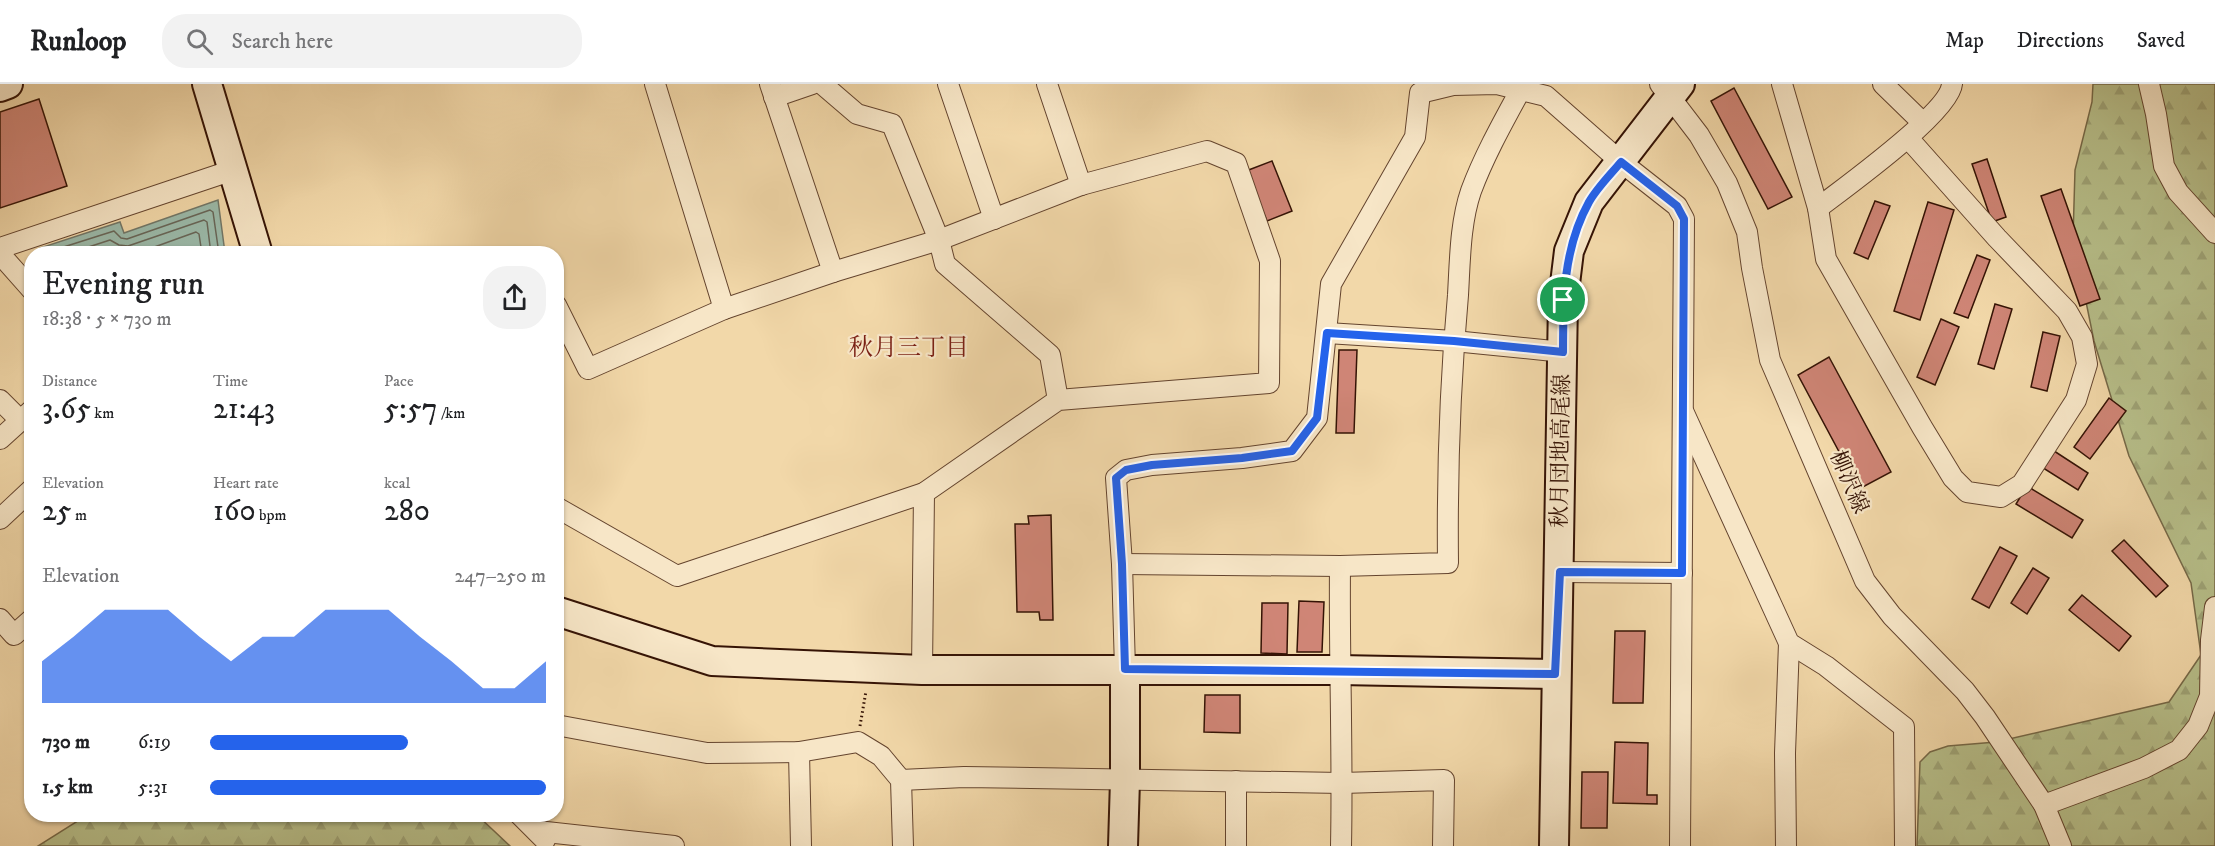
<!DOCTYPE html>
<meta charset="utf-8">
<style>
body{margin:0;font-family:"IM FELL DW Pica","Noto Serif JP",serif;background:#f2f2f2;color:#202124;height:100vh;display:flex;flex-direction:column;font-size:22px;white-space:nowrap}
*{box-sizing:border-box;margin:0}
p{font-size:20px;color:#757577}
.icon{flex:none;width:33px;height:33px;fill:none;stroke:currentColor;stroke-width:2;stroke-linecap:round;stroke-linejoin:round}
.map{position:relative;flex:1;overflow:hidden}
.sheet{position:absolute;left:24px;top:162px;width:540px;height:576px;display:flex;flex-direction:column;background:#fff;border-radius:24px;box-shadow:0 2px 4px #0004}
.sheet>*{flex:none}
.pin{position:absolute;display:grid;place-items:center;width:51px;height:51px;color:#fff;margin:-26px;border:3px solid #fff;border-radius:50%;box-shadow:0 2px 6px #0007}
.round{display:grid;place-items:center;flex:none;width:63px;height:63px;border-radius:24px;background:#f2f2f2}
.headline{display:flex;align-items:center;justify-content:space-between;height:102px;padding:0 18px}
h1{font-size:33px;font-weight:600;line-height:45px}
.metrics{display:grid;grid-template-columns:repeat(3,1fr);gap:9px;height:102px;padding:6px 18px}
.metrics div{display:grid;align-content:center}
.metrics b{font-size:30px;font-weight:600}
.metrics small{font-size:16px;font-weight:400}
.metrics p{font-size:16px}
.chart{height:168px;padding:12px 18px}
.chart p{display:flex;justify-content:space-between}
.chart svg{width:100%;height:108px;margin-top:6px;fill:#2563eb;opacity:.7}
ul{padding:0 18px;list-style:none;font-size:20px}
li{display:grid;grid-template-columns:96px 72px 1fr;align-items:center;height:45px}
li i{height:15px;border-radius:8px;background:#2563eb}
header{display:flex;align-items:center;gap:36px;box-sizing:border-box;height:84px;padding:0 30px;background:#fff;border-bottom:2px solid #e0e0e0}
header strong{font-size:28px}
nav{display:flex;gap:33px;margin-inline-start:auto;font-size:21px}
.search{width:420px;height:54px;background:#f2f2f2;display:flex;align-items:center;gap:15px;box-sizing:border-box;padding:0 21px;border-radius:24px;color:#757577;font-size:22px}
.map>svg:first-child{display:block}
</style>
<header>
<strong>Runloop</strong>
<div class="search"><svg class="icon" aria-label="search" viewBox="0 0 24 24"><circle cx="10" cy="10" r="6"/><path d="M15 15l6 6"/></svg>Search here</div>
<nav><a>Map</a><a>Directions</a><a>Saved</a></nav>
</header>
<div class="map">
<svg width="2215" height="762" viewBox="0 0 2215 762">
<defs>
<pattern id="forest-firs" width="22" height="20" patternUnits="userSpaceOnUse" patternTransform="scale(1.5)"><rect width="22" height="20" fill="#b7bf8a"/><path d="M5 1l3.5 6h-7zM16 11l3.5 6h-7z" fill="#9ea376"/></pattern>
</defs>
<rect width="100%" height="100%" fill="#f2d8a9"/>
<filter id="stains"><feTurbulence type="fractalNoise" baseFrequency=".00333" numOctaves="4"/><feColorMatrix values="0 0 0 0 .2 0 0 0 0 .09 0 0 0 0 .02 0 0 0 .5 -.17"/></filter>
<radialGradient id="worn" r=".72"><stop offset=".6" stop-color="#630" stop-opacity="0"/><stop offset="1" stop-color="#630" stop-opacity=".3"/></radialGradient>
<g fill="url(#forest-firs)" stroke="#766948" stroke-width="1.5">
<polygon points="2093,0 2215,0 2215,762 1917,762 1920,678 1930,668 1948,662 1996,658 2169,618 2201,571 2191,499 2129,372 2094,257 2073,154 2075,86 2092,18"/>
<polygon points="85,730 477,731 510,762 38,762 81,735"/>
</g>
<polygon fill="#9bbaaa" stroke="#727768" stroke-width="1.5" points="218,116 225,169 45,170 40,164 120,138 124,149"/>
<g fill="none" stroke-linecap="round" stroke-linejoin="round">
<g stroke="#686658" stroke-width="1.5">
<polyline points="48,170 51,167 114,147 121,154 127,155 210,126 213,128 219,170"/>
<polyline points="67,170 110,156 119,161 128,162 204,136 207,138 211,170"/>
<polyline points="135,170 196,148 199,150 202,170"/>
</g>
</g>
<g fill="#cf8576" stroke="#351305" stroke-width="1.5">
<polygon points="1734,4 1792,113 1768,125 1711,17"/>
<polygon points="39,15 67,102 0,124 0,28"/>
<polygon points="1987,75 2006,133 1992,138 1972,80"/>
<polygon points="1272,77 1292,127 1267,137 1246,87"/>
<polygon points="2061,105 2100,215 2080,222 2041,112"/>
<polygon points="1875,117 1890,122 1868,175 1854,169"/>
<polygon points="1928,118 1954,126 1920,236 1894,227"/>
<polygon points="1977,171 1990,176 1968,234 1954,229"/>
<polygon points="1995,220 2012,225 1994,285 1978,280"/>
<polygon points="1941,235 1959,243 1935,301 1917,293"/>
<polygon points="2043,248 2060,252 2047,307 2031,303"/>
<polygon points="1339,266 1357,266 1354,349 1336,349"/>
<polygon points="1829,273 1891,388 1859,405 1798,291"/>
<polygon points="2109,314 2126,327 2090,375 2074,363"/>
<polygon points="2051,365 2088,389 2078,406 2040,382"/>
<polygon points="2027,402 2083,436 2072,454 2016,420"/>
<polygon points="1051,431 1053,536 1040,536 1039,528 1017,528 1015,440 1029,440 1028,432"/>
<polygon points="2124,456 2168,502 2156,513 2112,467"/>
<polygon points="2000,463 2017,472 1989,524 1972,515"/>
<polygon points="2033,484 2049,494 2027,530 2011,519"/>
<polygon points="2082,511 2131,552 2119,567 2069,526"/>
<polygon points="1299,517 1324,518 1322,568 1297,568"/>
<polygon points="1262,519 1288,519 1287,570 1261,569"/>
<polygon points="1615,547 1645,547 1643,619 1613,619"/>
<polygon points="1205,611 1240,611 1240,649 1204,648"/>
<polygon points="1615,658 1648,659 1647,711 1657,711 1657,720 1613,719"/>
<polygon points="1582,688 1608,688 1607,744 1581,744"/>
</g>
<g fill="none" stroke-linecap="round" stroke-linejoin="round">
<g stroke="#64442e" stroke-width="22">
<g id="street">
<polyline points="655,0 724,225"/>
<polyline points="770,0 833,188"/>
<polyline points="822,0 857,30 892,40 939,156 945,180 1050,271 1058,316"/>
<polyline points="948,0 994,135"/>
<polyline points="1047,0 1081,101"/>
<polyline points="1660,0 1699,51 1727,99 1747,148 1752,184 1770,276 1865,497 1892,532 1965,607 1985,633 2044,721 2061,762"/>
<polyline points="1782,0 1818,124 1826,175 1922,343 1953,394 1967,408 2001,413 2022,400 2076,316 2087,280 2082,253 2067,227 1997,154 1908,54"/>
<polyline points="1883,0 1922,38"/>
<polyline points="2149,0 2156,30 2164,82 2178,108 2215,149"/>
<polyline points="774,13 812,0"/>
<path d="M 1818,124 C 1844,104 1950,28 1952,0"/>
<polyline points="0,164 233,86"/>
<polyline points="0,170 32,206"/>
<polyline points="556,221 588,285 724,225 833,188 939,156 1081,101 1207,67 1236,79 1270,177 1269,299 1058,316 924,409 677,492 556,423"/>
<polyline points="1327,249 1454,257 1563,268"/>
<polyline points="0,316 20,336"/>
<polyline points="1684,329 1789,559 1826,582 1904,643 1905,762"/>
<polyline points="0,355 32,326"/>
<polyline points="0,435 32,405"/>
<path d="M 1122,480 L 1340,482 L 1448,479 C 1447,390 1450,300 1458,211 C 1460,177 1460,139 1471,107 C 1484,72 1503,38 1521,5"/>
<path d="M 1340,482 C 1339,576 1343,669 1341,762"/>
<polyline points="1560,488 1682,489"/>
<polyline points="0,535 14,551 32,535"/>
<polyline points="1125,585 1122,480 1116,394 1126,386 1152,381 1242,374 1292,367 1317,334 1331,200 1415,53 1420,9 1453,1 1497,0 1546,12 1621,78 1677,122 1684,135 1680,762"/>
<polyline points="922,586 924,409"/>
<polyline points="556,641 707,669 799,668 858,658 881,672 901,696 903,762"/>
<polyline points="799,668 801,762"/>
<polyline points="901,696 964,693 1342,699 1444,696 1443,762"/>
<polyline points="2044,721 2144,684 2179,666 2198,642 2210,612 2211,556 2215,523"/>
<polyline points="519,730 545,756"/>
<polyline points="537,747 674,762"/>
<polyline points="1236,762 1236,697"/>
<polyline points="1786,762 1785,669 1789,559"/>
</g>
</g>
<g stroke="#351305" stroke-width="32">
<g id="secondary">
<polyline points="207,0 258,170"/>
<polyline points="0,3 8,0"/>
<polyline points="556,527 712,577 922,586 1339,586 1555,590"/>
<polyline points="1123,762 1125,696 1125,585"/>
<polyline points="1554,762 1563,216 1569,167 1589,118 1680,0"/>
</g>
</g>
<polyline stroke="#351305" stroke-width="3" stroke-dasharray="1.5 3" stroke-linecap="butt" points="860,642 866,607"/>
<use href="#street" stroke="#f7e6c7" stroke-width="20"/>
<use href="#secondary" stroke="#f7e6c7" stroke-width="28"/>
</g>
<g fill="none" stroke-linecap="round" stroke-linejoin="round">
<g stroke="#fff" stroke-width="12">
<path id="route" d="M 1621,78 L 1677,122 L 1684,135 L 1682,489 L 1560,488 L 1555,590 L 1125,585 L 1122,480 L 1116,394 L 1126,386 L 1152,381 L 1242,374 L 1292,367 L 1317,334 L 1327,249 L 1454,257 L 1563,268 C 1563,216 1563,165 1589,118 C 1597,104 1610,91 1621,78 Z"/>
</g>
<use href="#route" stroke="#2563eb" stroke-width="8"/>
</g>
<g text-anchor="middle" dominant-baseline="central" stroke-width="4.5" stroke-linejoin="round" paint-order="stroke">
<g font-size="22" fill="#351305" stroke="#f7e6c7">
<text transform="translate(1561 367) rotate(-89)">秋月団地高尾線</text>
<text transform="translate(1849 398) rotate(67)">柳沢線</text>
</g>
<g font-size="24" fill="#7a1f14" stroke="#f7e6c7">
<text x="909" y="264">秋月三丁目</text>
</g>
</g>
<rect width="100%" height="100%" filter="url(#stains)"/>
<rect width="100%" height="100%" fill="url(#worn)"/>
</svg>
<div class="pin" style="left:1563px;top:216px;background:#1e9e55"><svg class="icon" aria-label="arrive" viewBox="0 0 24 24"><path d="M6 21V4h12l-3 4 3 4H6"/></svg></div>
<section class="sheet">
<div class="headline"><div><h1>Evening run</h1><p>18:38 · 5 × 730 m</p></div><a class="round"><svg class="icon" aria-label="share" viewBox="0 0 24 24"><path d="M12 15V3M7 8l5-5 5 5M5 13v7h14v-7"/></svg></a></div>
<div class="metrics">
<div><p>Distance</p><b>3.65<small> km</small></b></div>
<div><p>Time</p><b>21:43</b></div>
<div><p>Pace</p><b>5:57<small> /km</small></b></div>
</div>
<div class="metrics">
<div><p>Elevation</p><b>25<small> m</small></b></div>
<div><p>Heart rate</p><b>160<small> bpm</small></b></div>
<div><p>kcal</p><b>280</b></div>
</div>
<div class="chart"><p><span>Elevation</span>247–250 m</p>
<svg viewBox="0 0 160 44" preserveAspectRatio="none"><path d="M0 44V27L10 17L20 6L30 6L40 6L50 17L60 27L70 17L80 17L90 6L100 6L110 6L120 17L130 27L140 38L150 38L160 27V44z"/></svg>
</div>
<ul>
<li><b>730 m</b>6:19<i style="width:59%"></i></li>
<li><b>1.5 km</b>5:31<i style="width:100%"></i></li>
</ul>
</section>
</div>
